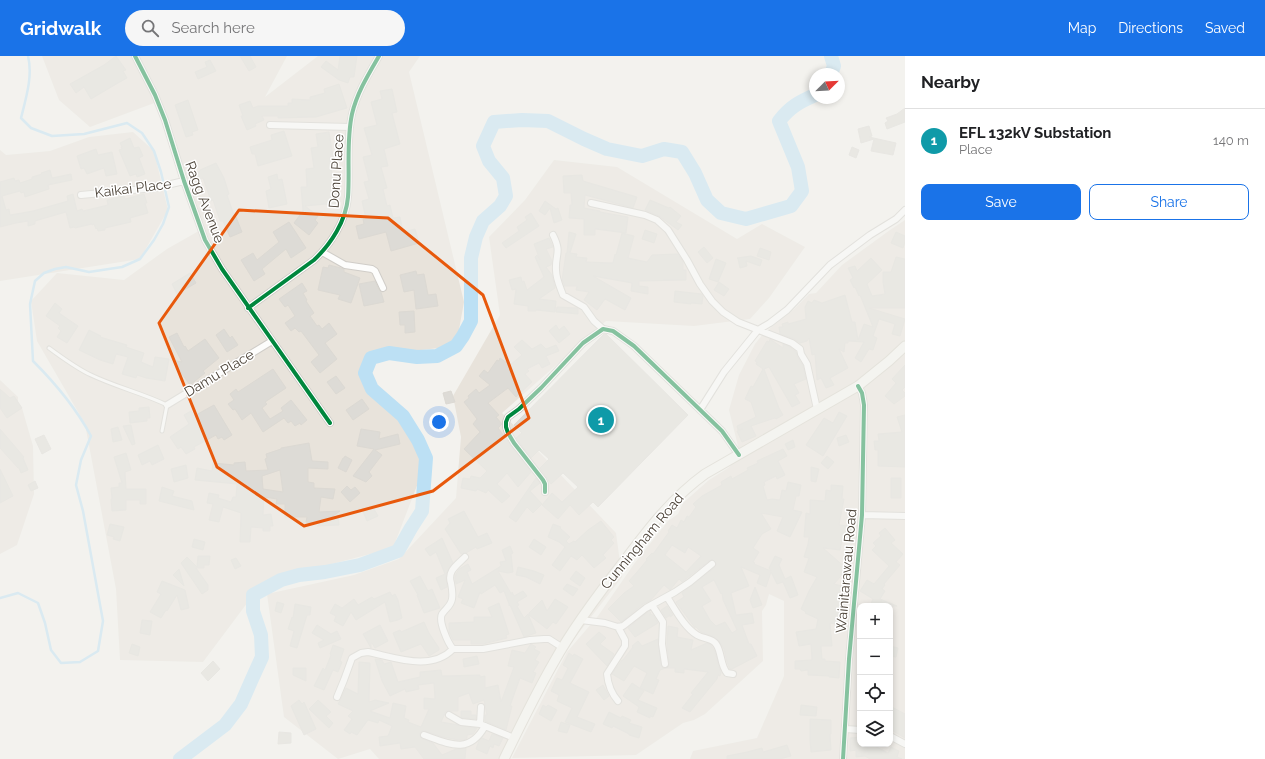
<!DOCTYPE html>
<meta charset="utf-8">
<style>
:root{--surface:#fff;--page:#f6f6f6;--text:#202124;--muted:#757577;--line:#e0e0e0;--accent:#1a73e8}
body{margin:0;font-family:Raleway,sans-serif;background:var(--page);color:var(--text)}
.controls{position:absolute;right:12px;bottom:12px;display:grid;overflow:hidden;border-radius:8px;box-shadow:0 2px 6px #0003}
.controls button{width:36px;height:36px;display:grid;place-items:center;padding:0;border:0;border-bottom:1px solid var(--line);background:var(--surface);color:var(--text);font:20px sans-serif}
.compass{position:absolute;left:809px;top:12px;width:36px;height:36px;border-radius:50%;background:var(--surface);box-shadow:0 2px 6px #0003;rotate:66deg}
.you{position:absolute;left:439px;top:366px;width:14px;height:14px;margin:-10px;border:3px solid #fff;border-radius:50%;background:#1a73e8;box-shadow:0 0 0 6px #1a73e833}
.badge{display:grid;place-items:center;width:26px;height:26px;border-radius:50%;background:var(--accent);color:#fff;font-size:13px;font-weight:700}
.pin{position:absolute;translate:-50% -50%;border:2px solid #fff;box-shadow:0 1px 4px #0006}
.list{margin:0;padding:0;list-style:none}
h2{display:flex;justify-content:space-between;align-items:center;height:52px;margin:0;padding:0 16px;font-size:17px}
h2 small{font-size:13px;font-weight:400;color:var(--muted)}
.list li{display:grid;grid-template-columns:26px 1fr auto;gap:12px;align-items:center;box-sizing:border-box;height:64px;padding:0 16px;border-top:1px solid var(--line)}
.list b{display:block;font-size:15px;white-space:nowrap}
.list p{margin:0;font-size:13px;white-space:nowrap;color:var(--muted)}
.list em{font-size:13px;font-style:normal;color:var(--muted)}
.actions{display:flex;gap:8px;padding:12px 16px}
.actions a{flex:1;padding:9px 0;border:1px solid var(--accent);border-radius:8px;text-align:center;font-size:14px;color:var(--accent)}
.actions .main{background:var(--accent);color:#fff}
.icon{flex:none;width:22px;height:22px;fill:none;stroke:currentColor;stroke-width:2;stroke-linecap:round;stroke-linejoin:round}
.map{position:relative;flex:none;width:905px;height:703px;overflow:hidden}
header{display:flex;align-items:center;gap:24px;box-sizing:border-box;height:56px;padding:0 20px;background:var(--accent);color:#fff}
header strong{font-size:19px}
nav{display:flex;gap:22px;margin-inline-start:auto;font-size:14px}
.search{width:280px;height:36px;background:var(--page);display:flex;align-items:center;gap:10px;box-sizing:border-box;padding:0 14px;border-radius:22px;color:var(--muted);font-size:15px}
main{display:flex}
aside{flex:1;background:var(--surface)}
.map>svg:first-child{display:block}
.residential{fill:#e8e3db;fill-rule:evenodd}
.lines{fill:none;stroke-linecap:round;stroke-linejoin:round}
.stream{stroke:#bce0f4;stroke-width:2.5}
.river{stroke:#bce0f4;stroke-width:14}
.building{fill:#dddbd6;stroke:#dcd9d3;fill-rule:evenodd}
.lane-casing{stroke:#d0cdc8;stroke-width:5}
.street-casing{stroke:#d0cdc8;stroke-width:8}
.secondary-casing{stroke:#d3cfc4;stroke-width:11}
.lane{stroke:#fdfdfc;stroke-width:3}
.street{stroke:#fdfdfc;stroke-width:6}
.secondary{stroke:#f7f5f1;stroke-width:9}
.cycleway-casing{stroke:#fff;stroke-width:6}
.cycleway{stroke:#00873e;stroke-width:4}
.marked{fill:none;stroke:#e8590c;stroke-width:3;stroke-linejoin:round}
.labels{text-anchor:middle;stroke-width:3;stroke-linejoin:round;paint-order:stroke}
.street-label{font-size:14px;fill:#4c4338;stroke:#fff}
</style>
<header>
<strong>Gridwalk</strong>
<div class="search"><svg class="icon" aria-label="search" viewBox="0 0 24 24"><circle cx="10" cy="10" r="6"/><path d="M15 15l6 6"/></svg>Search here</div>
<nav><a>Map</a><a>Directions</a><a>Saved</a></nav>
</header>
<main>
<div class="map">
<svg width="905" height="703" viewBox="0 0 905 703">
<rect width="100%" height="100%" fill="#f3f2ee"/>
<path class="residential" d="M42 0H287L265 41 318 0H420L409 16 464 246 456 290 378 299 366 320 405 363 419 387 423 414 393 492 263 526 203 606 120 604 116 533 85 368 37 285 31 245 57 217 124 224 167 193 204 172 157 46 90 71 59 44Z
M133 76 154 95 168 154 140 203 0 225V94L6 99 50 95 89 81Z
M554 104 617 111 737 183 762 168 805 191 769 242 750 263 694 270 606 265 502 357 616 477 622 521 567 592 506 703H379L370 693 338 703 284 661 267 538 354 519 399 503 456 442 461 381 453 340 500 259 489 181 525 144Z
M905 164V703H690L693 695 757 682 784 620V545L769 538 766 549 762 555 763 605 705 658 694 664 683 667 636 699 512 702 567 596 598 560 634 508 668 465 678 458 683 447 709 424 728 412 738 403V390L729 354 739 319 755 288 763 278 794 253 809 238 816 237 842 209 890 174ZM860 550H890V688H860Z
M0 324 18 341V346L22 352 33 390 34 438 17 489 0 498Z"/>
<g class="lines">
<path class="stream" d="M0 542 18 537 38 547 45 567 51 594 61 607 80 606 98 595 103 565 83 455 76 429 81 404 91 380C76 352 55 327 33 305L30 248 35 225 44 217 55 213 66 211 89 216 122 211 140 203 154 184 163 168 169 151 161 116 154 95 142 77 127 67 84 78 52 80 31 72 21 62C26 42 33 20 28 0"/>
<path class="river" d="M831 0 834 10 831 18
M180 703 225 669 241 648 252 623 262 601 261 579 253 555V539L281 524 299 519 325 516 360 509 398 495 411 472 422 455 426 402 418 384 403 360 372 333 365 317 371 302 389 297 417 301 437 300 456 290 463 280 471 265V202L476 181 483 165 500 150 506 140 503 122 489 105 483 90 494 66 522 64 548 65 584 83 607 93 642 100 664 93 682 96 695 117 707 144 721 157 746 163 791 150 802 135 798 111 779 65C790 51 799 46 815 39"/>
</g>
<path class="building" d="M116 0 126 14 123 15 127 22 118 27 91 43 84 31 76 37 70 28 104 9Z
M240 0H250L256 11 249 15Z
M340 0H357L354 21H350L348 27 339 24 321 11 326 5 338 14Z
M210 4 216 15 198 23 195 16 207 11 205 6Z
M339 28 347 52 316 61 278 62V60H262L264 64 255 68 256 70 247 74 241 60H243L239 49 250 45 253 52 258 50H288V47H292V43L310 44V41L325 37 324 33Z
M392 33 397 56 392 57 400 88 384 93 388 110 381 111 387 132 383 133 387 150 390 149 393 162 400 161 403 176 415 173 419 187 391 195 386 176 359 183 356 170 364 168 363 163H366L362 145 369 143 364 126 369 125 363 101 372 99 364 72 377 69 371 46 382 43 380 35Z
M188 44 198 74 192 76 193 79 186 81 175 49Z
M905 52V66L887 73 885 67 888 65 886 62 897 58Z
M869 70 872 80 869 81 896 87 893 99 871 95 874 83 861 87 858 73Z
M284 75 292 100 258 110 255 98H252L250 91 272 84 271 79Z
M329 76 333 101H330L335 148 327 149 326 148 305 150 318 160 315 164 318 167 309 179 294 167 303 155 301 131H307L306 113 314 112 311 92 318 91 316 78Z
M130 82 134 92 139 91 143 100 139 102 145 118 137 121 136 118 130 120 119 94 122 93 121 91H122L120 87Z
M852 91 859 94 856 102 849 99Z
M96 93 98 99 112 96 117 118 106 120 104 112 87 118 84 112 81 113 77 100Z
M216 107 224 122 229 138 227 139 235 162 236 161 242 176 230 181 223 165H220L213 144 211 145 203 122 199 124 196 117 200 115V114Z
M50 114 52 122 71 118 72 124 48 129 49 133 25 141 24 136 21 137 20 135 2 140 6 154 9 153 10 159 33 155 68 145 67 140 73 138 77 155 82 153 83 155 108 149 107 144 124 140 125 143 144 138 147 147H145L148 157 130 162 131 166 105 172V174L98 175 97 172 96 173 94 168 92 169V168L75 172 74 171 70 172 66 156 35 165V168L28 170V165L16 167 0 171V126L14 122 15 125 19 124 20 127 32 123V121L42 118 41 117Z
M277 118 278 124 282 123 287 148 269 152 266 135 271 133 268 121Z
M582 119 583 125 637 141 633 152 585 139 584 152 600 155V156L628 161 626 177 595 173V179H584V163L569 162 570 149H572L571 137H564L563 120Z
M650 144 669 152 670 151 681 160 676 166 682 169 678 174 659 160 645 154Z
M545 145 556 153 558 152 562 164 554 167 550 152 545 159 539 155Z
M531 157 539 170 506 192 502 187 519 175 517 171 527 164 525 161Z
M289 166 306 192 291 202 286 193 262 213 265 218 254 225 241 204 253 197 257 204 279 186 273 176Z
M645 174 657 178 654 187 642 183Z
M569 176 576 178 570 197 577 198 576 201 587 202 586 206 613 207 615 198 616 199 622 177 634 180 628 202 647 206 652 199 678 198 683 206V214H686V224L639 225V230L648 231V238L631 235 632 227 593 220 631 242 625 254 605 243 597 254 584 244 589 236 576 234 577 230H564V228L562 224 566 197H567Z
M896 176 905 180V186L903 192 891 187Z
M549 182 553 191 546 193 552 205 551 209 546 211 552 219 555 232 539 243 556 245 555 256 536 254V255H528V250L514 248 516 233 512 234 509 224 521 221 522 226 524 225 527 234 544 221 535 201 537 199 540 204 534 188Z
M704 191 713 202 707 207 698 196Z
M760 192 771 196 769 204 757 200Z
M751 200 762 204 760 210 746 205 747 210 740 212 738 203 737 202Z
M896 201 905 203V252H869L905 263 900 280 892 278 895 268 879 263 873 280 877 282 873 294 869 293 861 306 855 302 864 286 848 285V287H845L844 296 839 293 848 312 830 322 834 329 826 332 821 322 817 324 815 298 812 299 809 282 807 285 800 287 794 283 780 278 779 271H783L782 268 788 266V268L806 263 805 251 808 245 812 247 814 244 822 247 845 239 852 266H855L858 284 864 268 873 271 860 239 859 240 855 231 854 232 850 224 853 222 848 212 855 210 857 215 871 202 882 214 867 228 872 240 885 238 883 226V216H891Z
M716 203 726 207 718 226 709 223Z
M329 209 341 212 344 213V216L360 222 351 247 338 243 340 239 318 234 323 211 328 212Z
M416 215 417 219 424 218 428 239 436 238 438 250 416 253 414 234 404 236 400 219Z
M190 217 196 227 177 238 172 228Z
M375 225 379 234 381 236 384 246 364 250 359 228Z
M719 226 729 233 724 240 714 234Z
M302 227 307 235 303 237 307 244 306 245 314 257 310 260 317 270 319 269 322 273 329 267 337 278 325 287 337 303 320 317 311 306 319 299 301 275 299 276 295 272 291 275 285 267 295 260 288 249 285 251 279 243Z
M675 235 702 238 703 240 702 248 691 247V248L674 246Z
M55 247 62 253 59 257 78 270 67 287 57 281 61 275 58 272 60 270 46 260Z
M557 251 577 252 578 253V258L556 256Z
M414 255 415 276 405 277V269H400L399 256Z
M556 269 559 274 564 270 570 278 559 287 549 275Z
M224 273 230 282 232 280 238 289 227 296 216 279Z
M89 274 101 280 100 281 127 289 126 291 144 297 141 306 153 311 155 301 169 303 165 325 146 322 137 319 136 322 122 318 128 301 116 298 113 308 100 304 79 294Z
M177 277 184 291 185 290 188 295 205 283 219 302 203 315 205 317 190 329 172 304 182 306 169 281Z
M604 278H606L688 359 598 451 593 446 579 459 570 449 558 463 542 449 552 437 562 446 578 431 563 417 551 428 540 412 549 403 539 394 531 402 516 382 522 377 514 369Z
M770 283 783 292V288L790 291 796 296 797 300 803 310 806 323 794 328 799 337 795 339 800 347 792 351 769 311 764 313 779 352 783 359 776 363 775 362 751 370 756 380 742 386 737 375 743 373 738 374 737 370 756 361 751 346 745 343 751 330 753 331 763 313 756 308 757 306 755 305 767 285 769 286Z
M522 284 532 293 541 288 546 293 556 289 559 295 546 300 550 308 542 312 539 307 527 313 529 315 525 318 532 326 516 341 508 332 488 347 499 359 496 361 502 368 498 372 531 416 518 431 507 417 497 428 510 440 502 447 488 434 486 437 477 433 476 435 461 432 463 422 470 423 471 420 480 422 487 415 464 393 480 376 473 368 477 363 464 346 469 342 468 340 476 333 479 337 490 329 479 320 484 314 488 317 497 304 499 305 500 302 510 309 522 299 514 291Z
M905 309V331L902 334 905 337V340L894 348 885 340 896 327 892 323Z
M273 313 286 332 265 346 267 348 262 352 270 363 283 355 281 352 291 344 307 364 301 369 300 367 295 370 291 365 288 367 284 362 263 376 251 357 242 364 235 353 233 354 228 348 234 344 230 338 236 333 238 336Z
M336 320 345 332 336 338 327 326Z
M0 333 10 342 14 340 22 352 7 362 0 352Z
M451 335 455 346 446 348 443 337Z
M362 343 369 353 353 364 346 354Z
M214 349 232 379 224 384 222 381 218 383 216 379 194 391 195 393 186 398 181 391 178 393 170 381 189 368 184 359 191 355 194 360Z
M149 351 150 362H147V365L130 367 129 356 139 355V352Z
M839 356 847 360 823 400 806 389 824 362 833 367Z
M905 359V411L878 410V394H875L874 385H879L878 378 902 376 897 361Z
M131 369 135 388 132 389 123 370Z
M118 371 122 384 113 386 111 373Z
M0 373 24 401 23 402 28 414 21 417 19 412H18L0 392Z
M361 373 380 376 379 383 398 378 400 388 375 394 382 399 369 416 372 420 366 426 353 420 374 393 357 390Z
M44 379 51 393 42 398 35 383Z
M846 379 849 386 839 390 837 382Z
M793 384 795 391 788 394 785 388Z
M309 387 312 405 328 406V413L308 412V426L314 427V432L335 433 333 443 321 441 319 456 340 455 329 463 338 460 339 469 317 470 320 468 306 466 307 461H285V448H276L277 443 264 441 263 459 271 458 273 470H270V475H263V472L251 471 250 486H240L241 457 223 451 219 466 209 464 213 448 207 447 209 437 219 439 218 442 231 446 233 441H236L237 428 195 424 197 412 212 415 213 407 234 409V407L245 406 246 415 268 414 265 403 267 402 266 398 281 393V392ZM280 414 283 436 263 433 262 420Z
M158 389 164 403 152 409 150 405 142 409 138 399Z
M783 393 787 400 778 405 785 419 777 423 776 420 764 426 765 429 763 430 767 444 772 443 780 444 782 434 786 435 788 426 801 429 799 440H796L793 454 802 456 790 481 777 475 783 461 761 457 771 473 762 478 753 492 759 496 753 506 755 507 754 508 771 515 769 512 775 500 782 503 779 509 785 523 791 520 798 539 790 542 783 526 777 528 771 516 766 531 757 527 760 519 741 511 749 530 731 537 736 559 752 557 754 567 742 569 749 588H751L757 600 732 613H730L727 606 724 593 719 585 714 581 701 576 695 570V572L676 546 684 541 682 537 715 511 716 507 713 504 709 505 682 526 679 523 670 534 664 529 650 545 643 548 621 566 608 553 624 537 634 530 629 525 637 516 647 504 646 503 652 497 653 498 669 476 668 475 672 469 677 472 681 464 684 466 687 460 689 461 696 451 693 448 702 440 722 429 721 426 731 420 732 423 748 414 747 412 758 407 757 405ZM672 489 685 497 688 491 701 500 686 516 665 499ZM714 524 721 538 722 537 723 544 737 574 732 577 725 566 716 570 710 564 702 550 711 545 702 531Z
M126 397 131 414 125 416 126 433H146V448H140V444H126V454L112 455 111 443H112L111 432 119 431V427H122L114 401Z
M345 400 352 404 346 416 338 412 343 402H344Z
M827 400 834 406 828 413 821 407Z
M186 409 188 422 174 426 171 413Z
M811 411 819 413 816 426 811 425Z
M0 413 13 440 0 447Z
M536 422 540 427 530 435 542 448 533 457 527 451 516 466 509 461Z
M891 422H901V442H891Z
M35 425 38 432 31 435 28 429Z
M831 429 843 430 842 443H844L839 469 851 470 850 480 843 479 840 494 823 492 847 513 834 528 842 530 841 534 846 535 841 566 837 565V568L830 567 832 590H821L822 603H825V605L840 606 839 622 829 621V620L808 619V614L801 615 800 613H795V605L812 604 811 588 799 590 796 576 816 573 818 563 805 557 806 556 801 553 809 535 817 521 804 516 809 502 804 501 808 488 809 481H804L806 457 810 458V444L825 445 826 434 831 435Z
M347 430 351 434 355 431 360 437 350 446 341 436Z
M162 431 174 435 172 440 192 445 194 454 159 445Z
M362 453H374L378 460 367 465Z
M464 455 478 481 487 477 492 487 477 493 476 491 466 497H464L461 498 445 473 450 467 448 463Z
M601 465 614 481 611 484 614 487 603 499 606 502 594 512 582 499 577 504 571 500 560 515 552 509 565 491 559 486 548 481 553 468 561 471 560 472 570 481 566 485 569 488 574 485 575 486 588 474Z
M110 468 124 471 120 485 113 483 114 481 107 479Z
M885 472 895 484 891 487 903 498 896 506 900 509 884 528 885 529 882 533 885 535 880 543 897 550H870L873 543 860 535 867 524 874 528 889 510 872 494 876 490 873 487 881 480 879 477Z
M442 482 453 507 446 518 447 531 441 534 436 522 445 518 436 496 430 500 425 493Z
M194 483 205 486 203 494 192 491Z
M534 483 546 491 541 499 529 491Z
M510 490 513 497 511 498 513 516 508 517 498 515 512 539V536L514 540 523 535 527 540 517 546 519 549 517 550 524 562 528 558 536 577 524 581 510 549 509 550V548L504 535 500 537 495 529 481 538 480 536 474 552 461 547 463 543 458 541 465 524 456 528 455 522 456 518 459 513 468 508 471 514 467 516 472 528 501 510 500 506 506 505 502 494Z
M198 500H210L209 509H204V512H196L208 529V534L202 538 181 507 187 501 197 511Z
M236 502 241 510 235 513 231 504Z
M518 511 534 515 544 519 540 528 526 521 516 519Z
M179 513 184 530 173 519Z
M576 515 585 522 580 530 570 523Z
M420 520 428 535 432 533 440 552 424 557 417 539H418L410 525Z
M162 525 185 534 189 552 181 554 177 539 167 555 166 554 161 562 150 556 161 538 157 536Z
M567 528 578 533 573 540 563 533Z
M755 531 762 549 753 552 750 544Z
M390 536 392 540 395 538 398 544 402 562 398 564 390 566 385 546 356 564 351 556 343 570 334 565 336 560 330 557 335 548 342 552 354 543 358 549 372 541 374 543Z
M555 543 568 551 556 568 553 566 547 573 529 559V557L542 544 547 555Z
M277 546 284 548 281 557 275 555Z
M499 547 509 578 506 579 507 582 483 588H471V584H453L449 576V567L474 566V561H492L488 552Z
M295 548 311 551 310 559H307L297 592 290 590 294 575 288 573 292 561 293 562Z
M667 550 673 559 670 561V559L666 562 661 554Z
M649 555 651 557 649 559 651 558 652 559H653L658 567 635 581 628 572Z
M142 564 152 565 150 579 140 577Z
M424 566 429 577 439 592V594L429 600 421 588 401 596 393 577 400 574 401 576Z
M317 569 331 578 337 575 341 583 320 592 318 587 324 584 312 577Z
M380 569 388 585 375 592 372 587H371V592L363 578Z
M668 570 678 572 677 581 693 584 691 594 707 587 711 589 715 596 721 617 720 620 718 619 717 623 690 656 682 652 693 638 691 637 708 616 684 613V617L675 616V612H666L669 610V608L667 588Z
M599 576 606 582 600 588 614 598 607 610 586 588Z
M658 583 661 609 663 612H666L660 614 656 623 659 624 653 638 640 632 647 617 634 610 624 625 612 618 622 604H623L633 591 632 590 638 585 642 590Z
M132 588 140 591 138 600 129 597Z
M531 588 536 591 534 593 540 596 535 604 539 606 533 616 536 617 532 627 520 622 510 650H512L506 674 485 665V659H487L484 644 473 648 469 637 458 641V655H446L441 666 477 672 473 678 467 679V682L464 684H458L443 681 425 675H423L420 677 421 682 433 687 442 699 456 693 466 692 465 703H424L415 691 401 693 400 687 380 690 379 681 388 680 392 670 379 664 378 667 368 664 357 679 351 676 350 678 344 674 352 663 348 660 353 655 338 648 346 632 358 638 359 606 370 607 369 646 375 644 389 647 370 655 390 662 393 647 406 650 404 662 409 664 408 666 421 671 429 653H424V642L435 643 434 627 418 629 419 633 406 636 405 633 390 640 382 625 375 603 382 604 384 608 391 606 398 626 420 621V616L441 614 442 620 480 619V621L485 620V632L498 629 501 646 514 611 508 610 512 594 525 597 530 589Z
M333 589 344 593 340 605 342 606 338 616 333 614 324 634 314 630 323 612 325 614 331 599 330 598Z
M890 590 898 592 896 601 890 600Z
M569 597 573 600 574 598 583 603 570 627 589 636 577 661 595 668 591 676 565 666 572 652 557 645 559 639 551 635 557 622 562 624 568 612 563 609Z
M477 600 479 608 464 611 463 603Z
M213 605 220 613 208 625 201 617Z
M293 612H306V625L293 619Z
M632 627 644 635 638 644 657 652 653 661 650 660V662L637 656 639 651 623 640Z
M603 629 609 640 604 644 596 634Z
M299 644 302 648 304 646 316 673 304 679 291 650Z
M318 644 331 656 326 660 333 667 329 672 309 653Z
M543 649 546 651 548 649 557 654 551 665 539 658Z
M801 649 817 651 816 660 800 659Z
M890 650 905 658V682L890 673Z
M461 655H471V659H476V663L462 662 461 661Z
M609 656 621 662 622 660 631 664 629 667 642 671 639 682 629 679V678L613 670 612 672 603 668Z
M810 663 831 664V678H830L831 694 811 696 810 684Z
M561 666 570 669 567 677 558 675Z
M279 676 291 677V687L278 688Z
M492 678 503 682 499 690 494 688 493 692 490 690 487 698 476 693 479 685 482 682 489 685Z
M860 681V688H871L888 697 891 691 899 695 897 701 902 703H870L865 700 856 701V694L850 695V682Z
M787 689 791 700 780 703H727V700L747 696 762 692 763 696Z"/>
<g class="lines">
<g class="lane-casing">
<path id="lane" d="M49 292C63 302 76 312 91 319 116 331 142 337 167 349L162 375"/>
</g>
<g class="street-casing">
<path id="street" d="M135 0 155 39 165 64 184 125 205 184 222 213 330 367
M270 69 350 71
M81 139 154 132 184 125
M591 147 645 159 657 164 668 174 687 204 700 228 712 245 723 256 738 266 792 287 800 293 801 298 807 308 817 353
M553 179C562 197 555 198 556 214 556 223 560 231 563 239L584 251 594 265 603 273
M322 196 345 209 372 213 375 215 383 232
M248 252 314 204C331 188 346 165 348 141 350 113 346 86 352 58 357 37 368 19 379 0
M167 349 272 285
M700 354 724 316 758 274 770 267 787 254 830 209 870 179 896 163 905 154
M545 436V428L543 424 514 387 508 377 506 371V366L508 361 519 353 541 332 583 287 603 273 613 275 634 290 722 375 739 399
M862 459 905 460
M667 541C675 553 684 571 697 579 703 583 712 582 716 588 722 596 720 609 727 617L733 618
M652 549 663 566 662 588 665 608
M581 564 605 567 618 571 623 570 646 552 675 536 690 526 712 508
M618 571 625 584V590L607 618C608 629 611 637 618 645
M453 593C448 587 438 565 442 558 446 552 451 550 452 543 453 537 452 532 451 527 447 515 457 509 465 501
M337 641 344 624 352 602 361 597 368 596C394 601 431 616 453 593H483L530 584 544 583H549L563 592
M449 659 461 666 480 668 514 682
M480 668 481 651
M846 673 860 674
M424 679C449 688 469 699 485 670
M890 680 905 688
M843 703 849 603 862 459 864 349 862 337 858 330"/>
</g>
<g class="secondary-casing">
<path id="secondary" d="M504 703C520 670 536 637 554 606 574 570 599 537 625 504 649 472 672 442 705 418L858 330 889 305 905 290"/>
</g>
<use href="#lane" class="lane"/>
<use href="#street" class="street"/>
<use href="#secondary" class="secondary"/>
<g class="cycleway-casing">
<path id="cycleway" d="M135 0 155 39 165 64 184 125 205 184 222 213 330 367
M248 252 314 204C331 188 346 165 348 141 350 113 346 86 352 58 357 37 368 19 379 0
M545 436V428L543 424 514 387 508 377 506 371V366L508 361 519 353 541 332 583 287 603 273 613 275 634 290 722 375 739 399
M843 703 849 603 862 459 864 349 862 337 858 330"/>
</g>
<use href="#cycleway" class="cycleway"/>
</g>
<path d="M0 0H905V703H0ZM239 154 388 162 483 239 529 362 433 435 304 470 217 411 159 267Z" fill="#f3f2ee" fill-opacity=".55" fill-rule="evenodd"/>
<path class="marked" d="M239 154 388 162 483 239 529 362 433 435 304 470 217 411 159 267Z"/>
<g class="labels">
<g class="street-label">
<text transform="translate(336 115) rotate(-86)" y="5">Donu Place</text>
<text transform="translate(133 132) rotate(-7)" y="5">Kaikai Place</text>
<text transform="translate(205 146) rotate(69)" y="5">Ragg Avenue</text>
<text transform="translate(219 317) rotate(-31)" y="5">Damu Place</text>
<text transform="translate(642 485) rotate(-50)" y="5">Cunningham Road</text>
<text transform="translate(846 515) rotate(-85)" y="5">Wainitarawau Road</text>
</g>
</g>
</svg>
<div class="controls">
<button>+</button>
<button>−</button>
<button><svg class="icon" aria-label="locate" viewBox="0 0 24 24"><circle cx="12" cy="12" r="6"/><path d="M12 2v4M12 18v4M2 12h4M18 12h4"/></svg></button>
<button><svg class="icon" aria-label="layers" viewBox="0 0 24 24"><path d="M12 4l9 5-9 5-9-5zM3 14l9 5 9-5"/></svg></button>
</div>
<svg class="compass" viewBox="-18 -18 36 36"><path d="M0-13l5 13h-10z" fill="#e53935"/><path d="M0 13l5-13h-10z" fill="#757577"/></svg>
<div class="you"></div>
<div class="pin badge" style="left:601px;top:364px;background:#0f9aa8">1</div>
</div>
<aside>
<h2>Nearby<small></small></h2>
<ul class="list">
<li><span class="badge" style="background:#0f9aa8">1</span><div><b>EFL 132kV Substation</b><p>Place</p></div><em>140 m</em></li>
</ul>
<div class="actions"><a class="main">Save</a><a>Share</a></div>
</aside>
</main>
